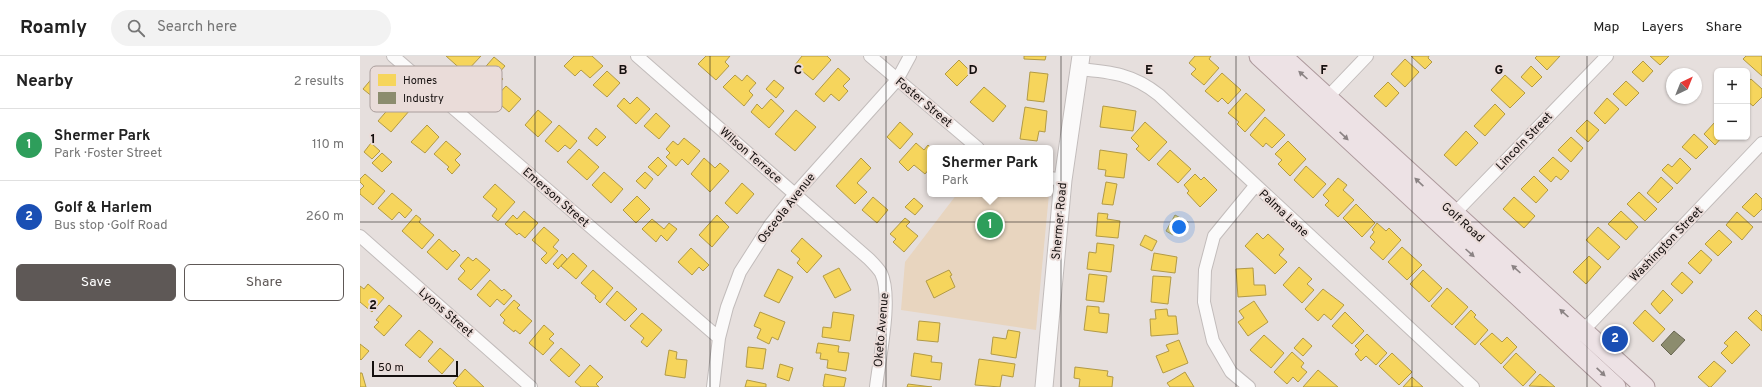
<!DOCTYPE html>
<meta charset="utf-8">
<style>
:root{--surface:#fff;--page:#f2f2f2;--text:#222;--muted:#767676;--line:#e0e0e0;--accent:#5e5856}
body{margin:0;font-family:Overpass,sans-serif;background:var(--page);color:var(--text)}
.controls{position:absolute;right:12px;top:12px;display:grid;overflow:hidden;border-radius:6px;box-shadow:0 1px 3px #0004}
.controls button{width:36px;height:36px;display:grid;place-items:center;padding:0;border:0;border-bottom:1px solid var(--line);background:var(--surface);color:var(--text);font:20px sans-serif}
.compass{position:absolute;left:1306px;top:12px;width:36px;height:36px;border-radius:50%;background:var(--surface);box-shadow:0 1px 3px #0004;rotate:43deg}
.scale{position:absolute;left:12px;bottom:10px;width:86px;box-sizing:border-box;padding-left:4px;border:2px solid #140f0e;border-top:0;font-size:11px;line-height:14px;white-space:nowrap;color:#140f0e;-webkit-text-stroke:3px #eadcd9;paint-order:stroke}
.you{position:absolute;left:819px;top:171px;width:14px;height:14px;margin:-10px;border:3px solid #fff;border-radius:50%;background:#1a73e8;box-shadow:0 0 0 6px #1a73e833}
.badge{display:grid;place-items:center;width:26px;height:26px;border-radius:50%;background:var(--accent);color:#fff;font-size:13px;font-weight:700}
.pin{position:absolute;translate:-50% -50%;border:2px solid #fff;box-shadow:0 1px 4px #0006}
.popup{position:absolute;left:567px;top:89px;width:126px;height:52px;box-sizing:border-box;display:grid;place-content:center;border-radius:6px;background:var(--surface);filter:drop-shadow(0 1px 3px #0005);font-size:13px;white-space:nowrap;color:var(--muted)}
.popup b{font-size:15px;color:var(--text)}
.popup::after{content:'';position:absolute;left:50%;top:100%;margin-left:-8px;border:8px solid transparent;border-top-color:var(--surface)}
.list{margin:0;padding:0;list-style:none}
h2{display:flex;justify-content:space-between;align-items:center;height:52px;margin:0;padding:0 16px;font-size:17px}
h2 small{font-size:13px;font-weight:400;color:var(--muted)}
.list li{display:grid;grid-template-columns:26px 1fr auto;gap:12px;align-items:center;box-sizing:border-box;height:72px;padding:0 16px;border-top:1px solid var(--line)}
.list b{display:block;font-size:15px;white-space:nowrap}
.list p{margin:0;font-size:13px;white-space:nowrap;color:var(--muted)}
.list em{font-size:13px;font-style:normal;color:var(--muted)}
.actions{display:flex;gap:8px;padding:12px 16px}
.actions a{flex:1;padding:9px 0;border:1px solid var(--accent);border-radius:6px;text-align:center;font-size:14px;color:var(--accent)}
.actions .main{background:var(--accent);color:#fff}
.icon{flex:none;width:22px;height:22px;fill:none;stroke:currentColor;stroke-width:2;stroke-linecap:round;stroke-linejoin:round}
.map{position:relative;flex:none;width:1402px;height:331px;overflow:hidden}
header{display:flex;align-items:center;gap:24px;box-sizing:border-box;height:56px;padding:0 20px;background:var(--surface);border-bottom:1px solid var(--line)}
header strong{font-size:19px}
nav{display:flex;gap:22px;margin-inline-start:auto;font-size:14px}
.search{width:280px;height:36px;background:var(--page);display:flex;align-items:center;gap:10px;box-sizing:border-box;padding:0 14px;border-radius:22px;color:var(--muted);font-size:15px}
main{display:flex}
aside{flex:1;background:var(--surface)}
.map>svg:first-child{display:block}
.green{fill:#e8d5bf}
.homes{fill:#f6d55c;stroke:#b29a45}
.industry{fill:#8c8c6e;stroke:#686651}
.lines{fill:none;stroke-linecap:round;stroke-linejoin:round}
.street-casing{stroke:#c2bcbb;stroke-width:14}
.secondary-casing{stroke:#c2bcbb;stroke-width:19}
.primary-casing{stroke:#ad999c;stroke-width:21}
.street{stroke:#fbfafa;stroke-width:12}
.secondary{stroke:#fbfafa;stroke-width:17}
.primary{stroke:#ede2e5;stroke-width:19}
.oneway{fill:#8b8384}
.grid{fill:none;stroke:#140f0e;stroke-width:1;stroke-opacity:0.55}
.labels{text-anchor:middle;stroke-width:4;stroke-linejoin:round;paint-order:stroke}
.street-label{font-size:12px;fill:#140f0e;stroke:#eadcd9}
.key{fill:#eadcd9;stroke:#aa9e9c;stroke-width:1}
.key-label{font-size:11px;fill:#140f0e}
.grid-label{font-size:13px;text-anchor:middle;font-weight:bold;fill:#140f0e;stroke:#eadcd9;stroke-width:4;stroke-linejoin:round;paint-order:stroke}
</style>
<header>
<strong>Roamly</strong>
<div class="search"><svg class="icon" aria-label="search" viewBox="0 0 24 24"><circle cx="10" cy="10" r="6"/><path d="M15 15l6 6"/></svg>Search here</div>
<nav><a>Map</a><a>Layers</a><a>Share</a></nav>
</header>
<main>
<aside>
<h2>Nearby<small>2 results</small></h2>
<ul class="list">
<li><span class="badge" style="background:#2e9e5b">1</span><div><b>Shermer Park</b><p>Park · Foster Street</p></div><em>110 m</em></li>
<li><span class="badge" style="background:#1a4fb4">2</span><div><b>Golf &amp; Harlem</b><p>Bus stop · Golf Road</p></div><em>260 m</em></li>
</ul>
<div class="actions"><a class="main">Save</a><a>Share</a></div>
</aside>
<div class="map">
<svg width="1402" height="331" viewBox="0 0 1402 331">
<rect width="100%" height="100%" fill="#e6dfdd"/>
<path class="green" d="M597 138H689L676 274 541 254 545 206Z"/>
<path class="homes" d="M86 0H121L105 17Z
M214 0H232L243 10 230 22 221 14 215 20 204 10Z
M346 0H370L365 6 369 10 356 24 338 8Z
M442 0H467L471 4 453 24 435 9Z
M664 0H686L685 4 664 3Z
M835 0H851L849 3 859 12 844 29 831 18 836 13 829 7Z
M1051 0H1069L1068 2 1072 6 1065 13Z
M1177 0H1200L1187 14 1175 2Z
M1290 0H1309L1300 9Z
M1386 0H1402V20L1383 3Z
M134 1 145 10 138 18 143 23 129 38 116 26 123 17 121 16Z
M1045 3 1059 16 1045 31 1031 18Z
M599 4 611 16 597 30 585 18Z
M1283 5 1293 15 1283 26 1272 16Z
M1171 10 1182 21 1172 31 1161 21Z
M478 12 490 23 483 30 488 35 479 45 471 38 464 46 455 38Z
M247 15 260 27 247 41 233 29Z
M670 16 688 18 684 46 667 44Z
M862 17 881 34 868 48 862 42 858 46 845 35Z
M375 19 382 25 387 19 396 27 389 35 393 39 384 50 363 31Z
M1145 19 1165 37 1150 52 1131 34Z
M14 20 21 26 19 29 27 36 19 46 3 33Z
M1391 23 1402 33V41L1393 50 1387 45V27Z
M414 24 424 32 416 42 406 33Z
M1266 25 1279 37 1266 50 1253 38Z
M1028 26 1039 37 1026 51 1014 40Z
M146 30 161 43 149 56 134 43Z
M624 31 646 50 633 66 610 46Z
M886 37 905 54 885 76 877 68 879 66 868 57Z
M277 41 290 53 276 68 257 50 264 42 270 48Z
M1247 42 1259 53 1245 68 1234 57Z
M37 43 50 54 31 76 18 65Z
M411 43 424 55 409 72 391 56 397 48 402 53Z
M1135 48 1145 58 1125 80 1114 70Z
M743 50 776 55 773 75 740 71Z
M665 51 687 55 685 76 679 75 677 85 660 83Z
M178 54 192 66 178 81 165 69Z
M436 54 456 71 435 95 415 78Z
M296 57 310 70 299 83 284 70Z
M905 61 925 79 912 92 906 87 903 91 890 79Z
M1227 64 1239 74 1228 86 1216 75Z
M540 66 553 78 540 93 527 81Z
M785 66 807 86 789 105 776 93 779 90 771 82Z
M1355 66 1357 67V81H1362L1355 89 1344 78Z
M67 69 79 81 65 97 51 86Z
M199 69 217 85 210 93 205 89 198 96 185 85Z
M236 72 246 81 237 90 228 82Z
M1106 75 1118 87 1096 110 1084 99Z
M1334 78 1348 91 1336 103 1322 91Z
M1211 81 1223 92 1211 106 1198 94Z
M324 82 340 95 328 109 322 103 316 110 306 101 310 97 306 93 313 85 318 89Z
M86 85 101 98 95 104 100 109 92 118 87 113 89 111 74 98Z
M928 85 946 103 930 120 918 108 922 104 915 98Z
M11 87 20 95 12 103 4 96Z
M556 87 564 94 568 89 571 92H570V112L565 118 554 109 548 115 539 106Z
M219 93 239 111 227 124 207 106Z
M740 94 767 98 764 122 745 120 746 114 738 113Z
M810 94 831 113 818 127 797 108Z
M22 97 32 106 22 116 12 107Z
M298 101 307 110 298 120 288 111Z
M1193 101 1209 115 1201 124 1196 120 1191 126 1179 115Z
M344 102 355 112 360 107 369 115 350 136 331 118Z
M501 102 511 112 497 127 507 136 495 148 476 130Z
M1320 102 1331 113 1317 128 1302 114 1308 108 1312 111Z
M946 110 966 128 953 142 934 124Z
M244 116 263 133 251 147 232 129Z
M285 116 293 123 285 133 276 125Z
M5 118 25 135 13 149 0 138V134L4 130 0 126V123Z
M835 118 841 124 844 121 857 134 840 151 827 137 829 135 824 129Z
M1174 120 1188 134 1176 147 1161 133Z
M1301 121 1313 132 1298 147 1287 137Z
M978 122 987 129 983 134 994 144 978 161 965 149 969 145 963 139Z
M746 126 757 128 753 149 742 148Z
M382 127 394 138 377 158 365 147Z
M135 128 155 146 138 165 132 160 137 153 123 141Z
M1279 136 1297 153 1285 165 1267 148Z
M32 137 52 154 45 162 39 156 32 164 18 152Z
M1396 137 1402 143V153L1394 161 1382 151Z
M277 140 290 153 276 167 263 154Z
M513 141 528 154 517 167 502 154Z
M1154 141 1175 160 1164 172 1143 153Z
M554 142 563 150 555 159 545 151Z
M996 148 1015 167 1002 181 983 162Z
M164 155 178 167 165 182 159 177 157 179 145 168 153 159 157 163Z
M1261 155 1278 171 1266 184 1248 168Z
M1377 156 1393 171 1382 184 1366 169Z
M738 157 748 158 747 163 760 165 758 182 736 180Z
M56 159 61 163 59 166 74 179 62 193 42 175Z
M357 159 369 171 352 191 339 179Z
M815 159 828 166 823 176 816 173 813 179 806 175Z
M545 162 550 166 546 170 558 180 544 196 533 186 536 183 530 178Z
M292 163 304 173 309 167 317 173 307 185 301 179 296 186 282 173Z
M1017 167 1026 175 1029 172 1041 184 1023 204 1010 192 1015 186 1010 181 1014 176 1012 174Z
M184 171 199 184 193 191 198 195 186 208 181 203 187 197 172 184Z
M1238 171 1260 191 1248 204 1226 184Z
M1359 174 1372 186 1358 200 1345 188Z
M897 177 903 183 908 178 924 193 919 199 927 206 915 218 885 190Z
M785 179 797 185 792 195 780 189Z
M442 182 462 200 447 217 437 207 440 203 431 195Z
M79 183 93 196 95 194 100 199 87 214 67 196Z
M737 187 754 189 751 216 727 213 729 196 736 197Z
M1042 191 1062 209 1047 224 1028 206Z
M331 192 349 209 343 215 339 211 332 219 318 206Z
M1341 194 1352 204 1340 218 1328 207Z
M213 197 227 210 216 223 201 210Z
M794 197 817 201 815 217 791 214Z
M202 198 207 203 198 213 193 208Z
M1229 200 1241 211 1226 228 1213 216Z
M108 201 113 205 116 202 130 214 111 234 98 223 105 215 100 210Z
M939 211 952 223 947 228 954 234 942 247 923 229Z
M479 212 491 234 475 242 463 220Z
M893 212 894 229H905L906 239 878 241 876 213Z
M418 213 433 221 419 247 404 240Z
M233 214 253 232 240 247 235 242 236 240 221 227Z
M589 214 592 219 590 220 595 231 574 242 566 225Z
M1063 214 1082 232 1069 246 1050 228Z
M1322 216 1333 226 1322 238 1311 228Z
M729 218 747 220 744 246 726 244Z
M793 220 811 221 808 248 791 246Z
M130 224 142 235 144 233 152 240 144 249 137 243 130 251 117 239Z
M8 228 24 242 12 256 0 246V230L4 233Z
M1087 232 1108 251 1092 269 1071 250Z
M963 233 984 249 971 264 964 258 958 265 945 253Z
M1303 234 1313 244 1300 258 1291 248Z
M257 235 277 253 265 265 246 248Z
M154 244 160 249 157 252 172 265 160 278 155 274 154 276 143 267 145 264 140 259Z
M894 245 908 266 888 280 878 266 884 262 879 255Z
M29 249 42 260 24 280 14 271 19 266 16 264Z
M727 250 739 251V257L749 258 747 277 724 274Z
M807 253 808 260H816L818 278 791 280 790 263H796L795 254Z
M1111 254 1116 259 1114 261 1128 274 1115 289 1095 271Z
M1285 254 1305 273 1293 286 1273 267Z
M1396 254 1402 260V275L1388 262Z
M400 256 425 266 418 284 412 281 409 288 397 282 401 273 394 270Z
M473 256 494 259 490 285 462 281 463 271 471 272Z
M985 256 1004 275 992 288 972 270Z
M282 257 302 274 287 291 281 286 284 282 270 270Z
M559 265 580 267 578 286 557 284Z
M184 269 194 278 189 283 194 287 183 299 169 287Z
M59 274 73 286 60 302 45 289Z
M648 274 660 276 656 302 631 298 633 281 646 283Z
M1376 275 1390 289 1372 308 1361 297 1368 290 1364 287Z
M1132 277 1142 286 1147 281 1157 291 1141 308 1120 288Z
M1007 278 1027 297 1016 309 1006 300 1001 305 995 298 999 294 995 290Z
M904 279 924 297 911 312 890 294Z
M943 282 952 290 943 300 934 292Z
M819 284 828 307 803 317 796 300 809 295 806 289Z
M458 287 479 290 478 296 489 297 486 315 467 312 468 304 460 303 461 297H456Z
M0 288 9 295 1 304 0 303Z
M388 291 406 293 403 313 386 311Z
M80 292 94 304 82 318 68 305Z
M201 292 220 309 209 321 190 304Z
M309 294 317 296 316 303 327 304 325 322 305 319Z
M932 296 944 307 941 311 947 316 938 326 933 321 927 328 914 316Z
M554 297 572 300 571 306 582 307 580 324 551 320Z
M1032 297 1052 316 1039 329 1019 310Z
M1156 297 1176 316 1163 330 1143 311Z
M619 303 655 308 653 321 642 319 640 331 615 329Z
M1354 305 1366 315 1351 331H1349L1338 321Z
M420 308 433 312 429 325 417 321Z
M230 309 243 321 236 328 239 331H221L215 326Z
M715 311 748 315 747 320 753 321 752 331H719L720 323 714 322Z
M105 313 124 331H97L93 327Z
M958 314 978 331H943Z
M825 316 834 331H810L807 327Z
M0 317H2L6 331H0Z
M465 318 486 322 484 331H465L463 330Z
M1180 318 1195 331 1169 330Z
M1052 321 1063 331H1043Z
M387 324 406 328V331H385Z
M548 328 572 331H547Z"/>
<path class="industry" d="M1314 275 1325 284 1311 299 1301 289Z"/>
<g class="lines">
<g class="street-casing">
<path id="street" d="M33 0 359 282
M277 0 509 203C513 207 518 212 521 217 533 241 519 304 516 331
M510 0 618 92
M719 13C751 16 773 18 799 39L1113 331
M963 46 1007 0
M690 122 703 124
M1091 161 1247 0
M0 180 171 331
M1219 279 1402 87
M353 331 359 282 367 251 380 216 410 169 435 138 537 24 550 0
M889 331 871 316 853 285 844 246 845 214 854 180 895 130"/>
</g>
<g class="secondary-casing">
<path id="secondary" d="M684 331 703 124 721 0"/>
</g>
<g class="primary-casing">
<path id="primary" d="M899 0 1256 331
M922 0 1285 331"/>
</g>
<use href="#street" class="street"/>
<use href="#secondary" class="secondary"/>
<use href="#primary" class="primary"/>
</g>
<defs><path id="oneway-solid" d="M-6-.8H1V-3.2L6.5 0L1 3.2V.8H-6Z"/></defs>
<g class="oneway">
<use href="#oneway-solid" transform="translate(943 19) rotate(-138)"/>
<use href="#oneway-solid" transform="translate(984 80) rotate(43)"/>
<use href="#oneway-solid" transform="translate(1059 126) rotate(-137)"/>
<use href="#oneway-solid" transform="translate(1110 197) rotate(42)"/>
<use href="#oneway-solid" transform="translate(1156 213) rotate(-138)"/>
<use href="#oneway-solid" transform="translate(1204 257) rotate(-138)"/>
<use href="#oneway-solid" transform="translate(1241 316) rotate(43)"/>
</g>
<path class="grid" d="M175 0V331M350 0V331M526 0V331M701 0V331M876 0V331M1052 0V331M1227 0V331M0 166H1402"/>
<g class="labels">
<g class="street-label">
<text transform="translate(564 46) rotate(40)" y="4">Foster Street</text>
<text transform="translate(1164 85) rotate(-46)" y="4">Lincoln Street</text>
<text transform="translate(391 99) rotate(41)" y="4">Wilson Terrace</text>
<text transform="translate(196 141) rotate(41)" y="4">Emerson Street</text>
<text transform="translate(426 152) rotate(-52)" y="4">Osceola Avenue</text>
<text transform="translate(924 157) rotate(43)" y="4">Palma Lane</text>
<text transform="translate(699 165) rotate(-85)" y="4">Shermer Road</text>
<text transform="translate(1103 166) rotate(42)" y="4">Golf Road</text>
<text transform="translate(1306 188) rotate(-46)" y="4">Washington Street</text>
<text transform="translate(86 256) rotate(41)" y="4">Lyons Street</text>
<text transform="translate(521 274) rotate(-85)" y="4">Oketo Avenue</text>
</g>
</g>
<rect x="10" y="10" width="132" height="46" rx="6" class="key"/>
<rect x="18" y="18" width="18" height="12" fill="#f6d55c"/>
<rect x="18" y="36" width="18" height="12" fill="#8c8c6e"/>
<g class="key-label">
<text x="43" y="28">Homes</text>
<text x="43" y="46">Industry</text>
</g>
<g class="grid-label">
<text x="263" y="18">B</text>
<text x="438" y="18">C</text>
<text x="613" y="18">D</text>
<text x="789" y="18">E</text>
<text x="964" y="18">F</text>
<text x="1139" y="18">G</text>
<text x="13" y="87">1</text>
<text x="13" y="253">2</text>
</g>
</svg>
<div class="controls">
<button>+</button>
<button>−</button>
</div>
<svg class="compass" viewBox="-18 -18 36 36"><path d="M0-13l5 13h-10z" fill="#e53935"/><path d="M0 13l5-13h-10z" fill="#767676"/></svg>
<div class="scale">50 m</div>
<div class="you"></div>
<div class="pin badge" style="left:630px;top:169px;background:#2e9e5b">1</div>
<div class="popup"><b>Shermer Park</b>Park</div>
<div class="pin badge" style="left:1255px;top:283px;background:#1a4fb4">2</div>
</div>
</main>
